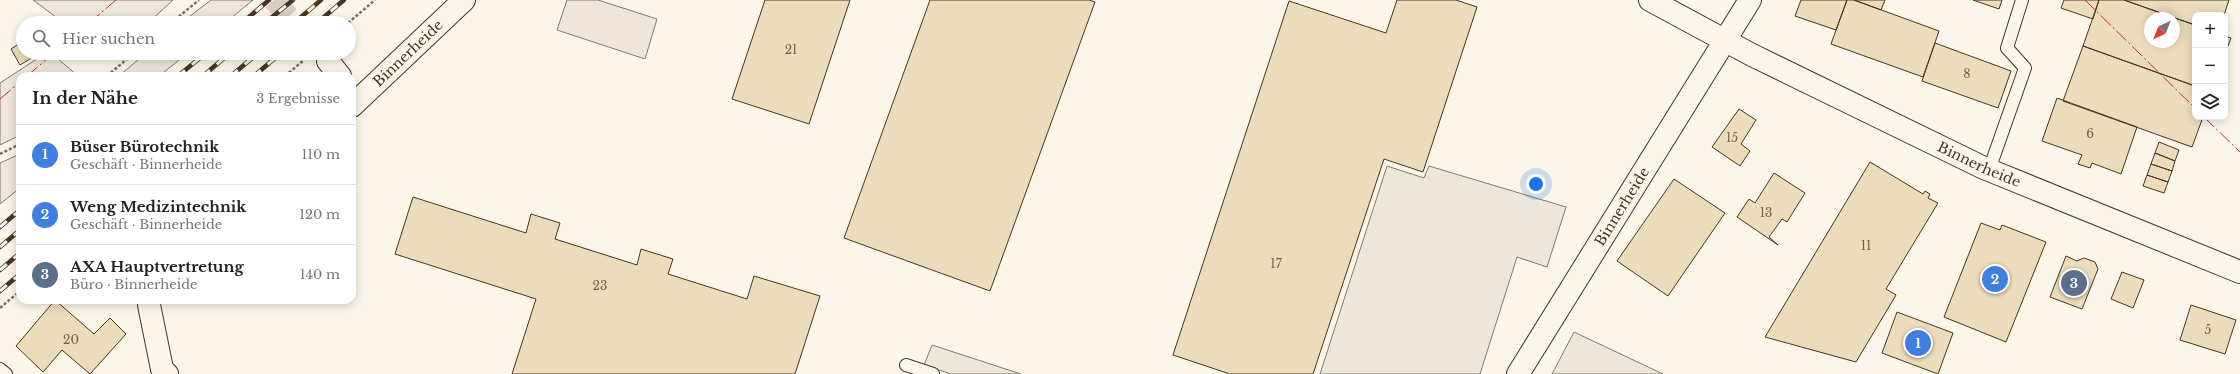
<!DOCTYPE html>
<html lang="de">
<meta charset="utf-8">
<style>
:root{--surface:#fff;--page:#f6f6f6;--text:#222;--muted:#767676;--line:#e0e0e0;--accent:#c62828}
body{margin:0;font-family:"Libre Baskerville",serif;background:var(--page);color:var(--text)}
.controls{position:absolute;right:12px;top:12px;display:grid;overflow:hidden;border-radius:8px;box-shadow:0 2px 10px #0003}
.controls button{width:36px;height:36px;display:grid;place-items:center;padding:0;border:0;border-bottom:1px solid var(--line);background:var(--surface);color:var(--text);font:20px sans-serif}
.compass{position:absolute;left:2144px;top:12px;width:36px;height:36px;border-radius:50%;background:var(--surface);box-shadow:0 2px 10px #0003;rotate:223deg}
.you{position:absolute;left:1536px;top:184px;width:14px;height:14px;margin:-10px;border:3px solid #fff;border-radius:50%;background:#1a73e8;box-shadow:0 0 0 6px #1a73e833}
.badge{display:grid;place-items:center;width:26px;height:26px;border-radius:50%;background:var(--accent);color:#fff;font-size:13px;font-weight:700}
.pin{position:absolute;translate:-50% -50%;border:2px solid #fff;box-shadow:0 1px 4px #0006}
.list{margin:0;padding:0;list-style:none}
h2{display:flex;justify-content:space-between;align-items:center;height:52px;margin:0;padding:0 16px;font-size:17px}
h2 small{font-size:13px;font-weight:400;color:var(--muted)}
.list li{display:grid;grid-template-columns:26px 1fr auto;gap:12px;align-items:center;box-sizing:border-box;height:60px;padding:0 16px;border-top:1px solid var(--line)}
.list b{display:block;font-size:15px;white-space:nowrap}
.list p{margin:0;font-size:13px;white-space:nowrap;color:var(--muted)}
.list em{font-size:13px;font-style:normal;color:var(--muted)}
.icon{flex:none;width:22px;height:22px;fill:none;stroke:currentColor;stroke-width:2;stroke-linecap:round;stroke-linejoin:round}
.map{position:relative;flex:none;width:2240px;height:374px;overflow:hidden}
.search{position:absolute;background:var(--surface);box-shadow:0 2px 10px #0003;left:16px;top:16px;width:340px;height:44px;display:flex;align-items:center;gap:10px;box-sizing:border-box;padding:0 14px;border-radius:22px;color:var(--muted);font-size:15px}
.panel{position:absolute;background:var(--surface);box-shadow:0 2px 10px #0003;left:16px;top:72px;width:340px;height:232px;border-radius:12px}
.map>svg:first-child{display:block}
.green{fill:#ede6d9;stroke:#887966}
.parking{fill:#ede7d9;stroke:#887966}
.building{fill:#ecdcbc;stroke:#4a3520;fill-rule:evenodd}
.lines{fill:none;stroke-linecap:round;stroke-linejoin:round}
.street-tunnel{stroke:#d8cfc1;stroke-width:22;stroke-dasharray:22 11;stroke-linecap:butt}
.lane-casing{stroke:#4a3520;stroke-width:14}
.street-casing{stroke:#4a3520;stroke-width:24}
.path{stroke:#7f6f5c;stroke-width:2.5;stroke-dasharray:3 2;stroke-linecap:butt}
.lane{stroke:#fbf6e9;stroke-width:12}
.street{stroke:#fbf6e9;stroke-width:22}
.rail-casing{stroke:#4a3520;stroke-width:4.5}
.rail{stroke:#fbf6e9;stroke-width:3;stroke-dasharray:9;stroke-linecap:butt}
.power{stroke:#c62828;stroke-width:1;stroke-dasharray:14 3 2 3;stroke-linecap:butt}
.labels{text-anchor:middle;stroke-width:3;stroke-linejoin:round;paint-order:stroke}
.number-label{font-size:12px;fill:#725f47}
.street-label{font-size:14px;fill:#4a3520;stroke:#fbf6e9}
</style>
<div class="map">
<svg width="2240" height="374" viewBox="0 0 2240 374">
<rect width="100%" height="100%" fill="#fbf6e9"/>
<path class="green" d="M33 0H173L148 23H64Z
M211 0H253L225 23H181Z
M567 0H598L657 19 645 59 557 30Z
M46 53H51L78 76H20V135L0 145V83Z
M146 53H188L159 76H119Z
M20 154V188L0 204V163Z"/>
<path class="parking" d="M1387 166 1424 178 1429 166 1566 207 1547 267 1517 257 1480 374H1320Z
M1574 332 1663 374H1552Z
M932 345 1021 374H951L924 365Z"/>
<path class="building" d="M765 0H850L809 124 732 99Z
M930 0H1089L1095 2 990 291 844 238Z
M1397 0H1456L1477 7 1423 172 1384 159 1313 374H1230L1173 355 1289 1 1386 33Z
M1801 0H1847L1836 30 1795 16Z
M1847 0H1854L1939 31 1923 77 1831 44Z
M1854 0H1885L1881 10Z
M1973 0H2002L1999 9Z
M2064 0H2099L2093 19 2061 8Z
M2099 0H2124L2195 25V86L2083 46ZM2150 18H2174V42H2150Z
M2124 0H2229L2224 15H2195V25Z
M2225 36 2231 38 2225 54Z
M23 41V53L38 54 20 65 11 49Z
M1935 43 2011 71 1998 108 1922 81Z
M2083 46 2195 86V117H2203L2192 147 2063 101Z
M2057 98 2137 127 2121 174 2092 163 2090 168 2078 164 2082 155 2042 141Z
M1739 109 1756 120 1741 144 1750 151 1740 166 1712 147Z
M2159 142 2179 150 2175 161 2155 153Z
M2155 153 2175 161 2172 171 2151 164Z
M1870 162 1923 194 1925 191 1930 194 1928 198 1938 203 1886 289 1896 295 1856 362 1765 337Z
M2151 164 2172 171 2168 182 2147 175Z
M1774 173 1805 193 1787 222 1782 219 1769 237 1778 245 1737 217 1749 199 1755 203Z
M2147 175 2168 182 2164 193 2143 186Z
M1674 179 1725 213 1668 296 1617 261Z
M413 197 526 233 531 214 560 223 555 239 637 265 641 249 673 259 668 274 747 299 754 276 820 296 795 374H512L536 299 395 254Z
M1981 223 2000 230 2002 225 2046 242 2006 342 1944 317Z
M2066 256 2077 261 2084 258 2095 262 2098 269 2082 309 2050 297Z
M2122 272 2144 280 2133 308 2111 299Z
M55 300 94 334 110 318 126 334 90 374 62 350 43 372 16 346Z
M2191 305 2236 320 2225 354 2180 340Z
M1897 312 1953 333 1938 374 1882 353Z"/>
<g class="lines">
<path class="street-tunnel" d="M274 0 294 23"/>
<g class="lane-casing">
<path id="lane" d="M1989 170 2025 68 2007 48 2022 0
M906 365 933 374
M0 369 6 374"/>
</g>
<g class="street-casing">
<g id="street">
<path id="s1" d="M1650 0 1752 55 1984 168 2240 272"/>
<path d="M328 61 340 76"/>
<path id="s2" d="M352 106 464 0"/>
<path d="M150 300 149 305 162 369 167 374"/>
<path id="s3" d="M1518 374 1750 0"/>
</g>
</g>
<path class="path" d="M171 23 199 0
M348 23 375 0
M107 76 134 53
M285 76 304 60
M0 154 20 144
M0 308 20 291"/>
<use href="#lane" class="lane"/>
<use href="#street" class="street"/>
<g class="rail-casing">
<path id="rail" d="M242 23 269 0
M265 23 293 0
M294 23 321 0
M317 23 344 0
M178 76 206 53
M203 76 230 53
M231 76 258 53
M254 76 281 53
M0 227 20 210
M0 247 20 230
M0 270 20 253
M0 291 20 274"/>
</g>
<use href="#rail" class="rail"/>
<path class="power" d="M2085 0 2195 108
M89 23 116 0
M27 76 54 53
M0 99 20 82
M2204 117 2240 152"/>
</g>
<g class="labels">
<g class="number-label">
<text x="791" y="54">21</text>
<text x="1967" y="78">8</text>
<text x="2090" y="138">6</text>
<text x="1732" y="142">15</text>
<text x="1766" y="217">13</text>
<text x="1866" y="250">11</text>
<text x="1276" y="268">17</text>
<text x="600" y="290">23</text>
<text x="2208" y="334">5</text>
<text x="71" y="344">20</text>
</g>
<g class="street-label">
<text dy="5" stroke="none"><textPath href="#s2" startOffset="77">Binnerheide</textPath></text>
<text dy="5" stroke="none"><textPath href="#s1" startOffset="368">Binnerheide</textPath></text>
<text dy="5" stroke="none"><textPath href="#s3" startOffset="197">Binnerheide</textPath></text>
</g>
</g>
</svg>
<div class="controls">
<button>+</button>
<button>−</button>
<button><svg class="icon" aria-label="layers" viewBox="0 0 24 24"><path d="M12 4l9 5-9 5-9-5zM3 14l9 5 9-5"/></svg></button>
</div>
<svg class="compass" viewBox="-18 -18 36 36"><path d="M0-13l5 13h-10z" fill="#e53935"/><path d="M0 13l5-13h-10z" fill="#767676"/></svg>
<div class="you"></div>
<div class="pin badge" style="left:1918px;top:343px;background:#3f7fe0">1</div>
<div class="pin badge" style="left:1995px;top:279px;background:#3f7fe0">2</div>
<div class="pin badge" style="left:2074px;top:283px;background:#5c6f8a">3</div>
<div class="search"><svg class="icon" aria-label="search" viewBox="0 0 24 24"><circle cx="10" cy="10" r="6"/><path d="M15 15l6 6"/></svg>Hier suchen</div>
<section class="panel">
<h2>In der Nähe<small>3 Ergebnisse</small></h2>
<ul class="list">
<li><span class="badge" style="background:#3f7fe0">1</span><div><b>Büser Bürotechnik</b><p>Geschäft · Binnerheide</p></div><em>110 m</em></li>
<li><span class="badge" style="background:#3f7fe0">2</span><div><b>Weng Medizintechnik</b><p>Geschäft · Binnerheide</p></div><em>120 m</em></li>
<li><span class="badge" style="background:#5c6f8a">3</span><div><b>AXA Hauptvertretung</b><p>Büro · Binnerheide</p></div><em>140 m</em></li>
</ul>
</section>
</div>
